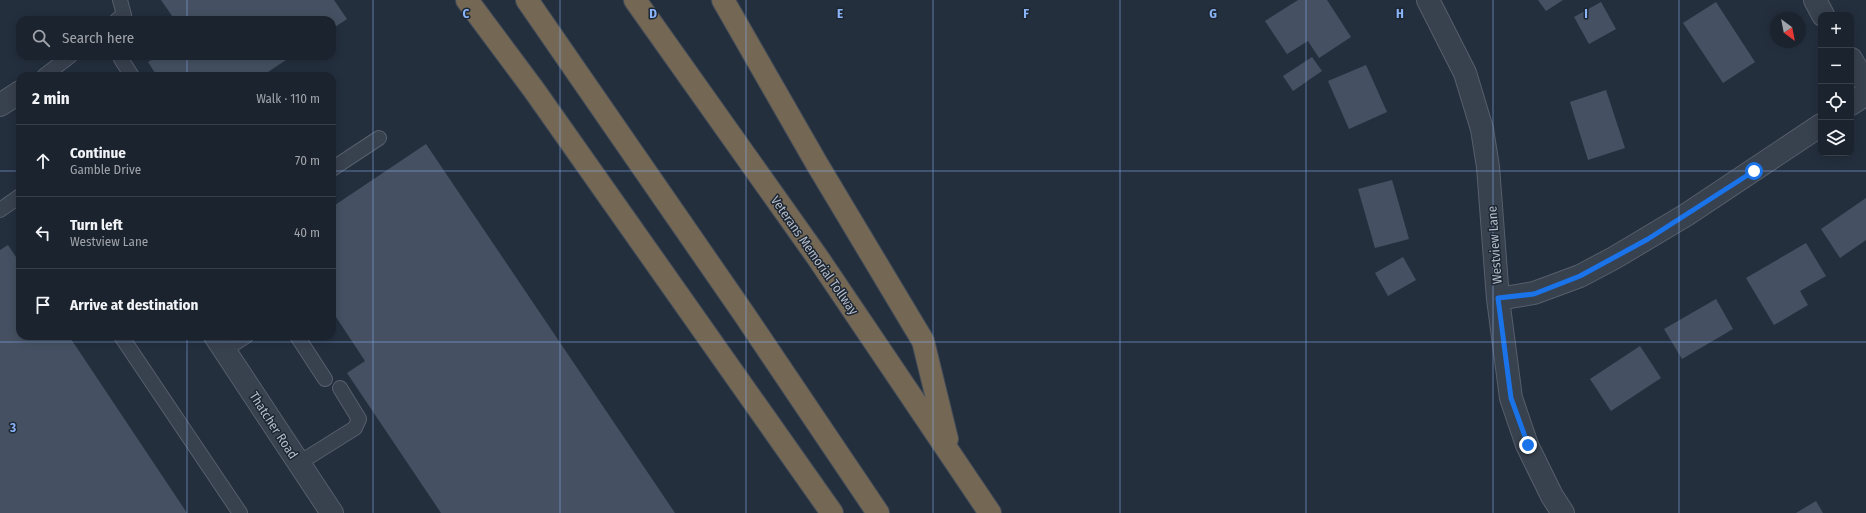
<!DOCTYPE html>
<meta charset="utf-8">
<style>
:root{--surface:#1b232e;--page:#282f3a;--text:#f1f3f6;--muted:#a0a4aa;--line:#39404a}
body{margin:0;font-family:"Fira Sans Condensed",sans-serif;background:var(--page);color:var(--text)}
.controls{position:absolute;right:12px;top:12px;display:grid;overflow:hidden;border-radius:8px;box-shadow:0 2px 10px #0003}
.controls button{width:36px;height:36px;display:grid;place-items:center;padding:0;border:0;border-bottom:1px solid var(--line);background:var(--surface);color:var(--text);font:20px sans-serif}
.compass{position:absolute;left:1770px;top:12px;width:36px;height:36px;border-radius:50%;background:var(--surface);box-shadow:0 2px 10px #0003;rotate:148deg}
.stop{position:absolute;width:12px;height:12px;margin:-9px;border:3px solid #1a73e8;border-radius:50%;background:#fff}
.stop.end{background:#1a73e8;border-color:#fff;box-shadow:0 1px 4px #0008}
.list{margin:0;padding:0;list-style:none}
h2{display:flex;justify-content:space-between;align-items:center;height:52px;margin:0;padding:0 16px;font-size:17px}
h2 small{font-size:13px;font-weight:400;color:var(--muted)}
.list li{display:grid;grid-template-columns:26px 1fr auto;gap:12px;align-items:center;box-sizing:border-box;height:72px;padding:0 16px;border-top:1px solid var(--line)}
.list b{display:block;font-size:15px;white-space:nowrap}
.list p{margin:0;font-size:13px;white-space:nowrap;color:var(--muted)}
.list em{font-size:13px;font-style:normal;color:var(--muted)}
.icon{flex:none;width:22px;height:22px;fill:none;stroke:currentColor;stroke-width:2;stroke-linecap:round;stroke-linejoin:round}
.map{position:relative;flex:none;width:1866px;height:513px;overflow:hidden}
.search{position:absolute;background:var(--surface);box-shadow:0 2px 10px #0003;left:16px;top:16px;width:320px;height:44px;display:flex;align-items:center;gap:10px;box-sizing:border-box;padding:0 14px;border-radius:12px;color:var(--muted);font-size:15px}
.panel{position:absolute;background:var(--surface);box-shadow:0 2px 10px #0003;left:16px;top:72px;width:320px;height:268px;border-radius:12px}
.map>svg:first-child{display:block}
.building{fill:#455162}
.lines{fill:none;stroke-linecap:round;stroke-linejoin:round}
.lane-casing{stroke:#565f6c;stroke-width:16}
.street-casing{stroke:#565f6c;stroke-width:24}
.highway-casing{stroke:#434c59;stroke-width:24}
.lane{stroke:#38414e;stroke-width:14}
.street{stroke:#38414e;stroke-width:22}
.highway{stroke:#746855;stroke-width:22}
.route{stroke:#1a73e8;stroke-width:5}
.grid{fill:none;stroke:#8ab4f8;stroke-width:1;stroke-opacity:0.55}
.labels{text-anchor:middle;stroke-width:3;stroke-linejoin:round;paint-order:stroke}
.street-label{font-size:13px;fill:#b4bcc9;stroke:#1d2633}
.grid-label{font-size:13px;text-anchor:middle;font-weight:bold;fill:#8ab4f8;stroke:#1d2633;stroke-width:3;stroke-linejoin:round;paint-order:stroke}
</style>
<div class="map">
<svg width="1866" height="513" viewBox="0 0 1866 513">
<rect width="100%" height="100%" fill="#242f3e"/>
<path class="building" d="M161 0H334L347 19 332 29V20H175Z
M1298 0H1327L1351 37 1319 58 1308 41 1287 54 1265 21Z
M1538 0H1563L1546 11Z
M1601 2 1616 29 1589 44 1574 17Z
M1716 2 1755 62 1723 83 1683 23Z
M158 56H292L262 76H157L148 62Z
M1312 57 1322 71 1293 91 1283 76Z
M1366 65 1387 112 1349 129 1328 81Z
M1606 90 1625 148 1588 160 1570 102Z
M426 144 675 513H441L347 373 365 361 332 311V207Z
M1392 180 1409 239 1375 248 1358 189Z
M1866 198V240L1840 258 1821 229Z
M1806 243 1826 276 1800 291 1808 305 1774 325 1746 278Z
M8 245 20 263V336H69L187 513H0V250Z
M1403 257 1416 280 1388 296 1375 273Z
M1716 299 1733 329 1682 359 1664 329Z
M1640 346 1661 378 1611 411 1590 379Z
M1816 501 1823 513H1796Z"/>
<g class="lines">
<g class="lane-casing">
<path id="lane" d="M117 20 124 15 120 0
M121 59 132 76
M44 76 70 56
M332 169 379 138
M0 210 20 196
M121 336 240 513
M297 336 325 379
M224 350 246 336
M299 463 355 428 359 419 340 388"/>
</g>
<g class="street-casing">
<path id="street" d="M1428 0 1465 73 1482 129 1488 167 1498 299 1511 398 1527 445 1552 496 1563 513
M1815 0 1823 15
M1851 59 1866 84
M1851 104 1866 94
M0 105 20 92
M1498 299 1534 293 1580 276 1614 258 1686 215 1821 125
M215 336 332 513"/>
</g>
<g class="highway-casing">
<path id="highway" d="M467 0 534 90 832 513
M527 0 744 314 878 513
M635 0 818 258 990 513
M723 0 817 164 923 341 947 439"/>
</g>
<use href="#lane" class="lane"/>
<use href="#street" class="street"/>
<use href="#highway" class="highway"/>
</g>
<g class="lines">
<path class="route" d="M1528 445 1511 398 1498 298 1534 294 1580 276 1648 239 1754 171"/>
</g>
<path class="grid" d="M187 0V20M373 0V513M560 0V513M746 0V513M933 0V513M1120 0V513M1306 0V513M1493 0V513M1679 0V513M187 56V76M0 171H20M332 171H1866M187 336V513M0 342H1866"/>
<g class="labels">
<g class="street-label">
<text transform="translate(1494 245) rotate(-94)" y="5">Westview Lane</text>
<text transform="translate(815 255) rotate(55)" y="5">Veterans Memorial Tollway</text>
<text transform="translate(274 425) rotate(57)" y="5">Thatcher Road</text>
</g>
</g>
<g class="grid-label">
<text x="466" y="18">C</text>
<text x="653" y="18">D</text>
<text x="840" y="18">E</text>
<text x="1026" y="18">F</text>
<text x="1213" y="18">G</text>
<text x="1400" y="18">H</text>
<text x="1586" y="18">I</text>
<text x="13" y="432">3</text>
</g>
</svg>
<div class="controls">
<button>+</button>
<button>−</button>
<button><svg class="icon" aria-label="locate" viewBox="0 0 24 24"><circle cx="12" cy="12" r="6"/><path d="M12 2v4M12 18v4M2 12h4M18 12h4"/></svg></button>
<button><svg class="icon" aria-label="layers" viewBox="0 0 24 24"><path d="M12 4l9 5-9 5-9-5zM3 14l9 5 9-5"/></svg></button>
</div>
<svg class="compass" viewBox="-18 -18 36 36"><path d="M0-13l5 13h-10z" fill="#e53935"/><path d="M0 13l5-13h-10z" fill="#a0a4aa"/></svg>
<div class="stop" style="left:1754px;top:171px"></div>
<div class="stop end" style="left:1528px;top:445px"></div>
<div class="search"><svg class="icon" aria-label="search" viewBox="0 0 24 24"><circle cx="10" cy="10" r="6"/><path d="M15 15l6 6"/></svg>Search here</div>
<section class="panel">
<h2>2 min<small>Walk · 110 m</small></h2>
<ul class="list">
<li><svg class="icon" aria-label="ahead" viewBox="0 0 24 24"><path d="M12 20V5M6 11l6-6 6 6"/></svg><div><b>Continue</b><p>Gamble Drive</p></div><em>70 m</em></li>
<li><svg class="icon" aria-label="left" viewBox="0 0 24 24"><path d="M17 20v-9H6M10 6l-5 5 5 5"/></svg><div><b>Turn left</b><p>Westview Lane</p></div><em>40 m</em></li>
<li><svg class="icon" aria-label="arrive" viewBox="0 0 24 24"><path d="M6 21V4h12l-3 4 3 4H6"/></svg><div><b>Arrive at destination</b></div></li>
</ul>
</section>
</div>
